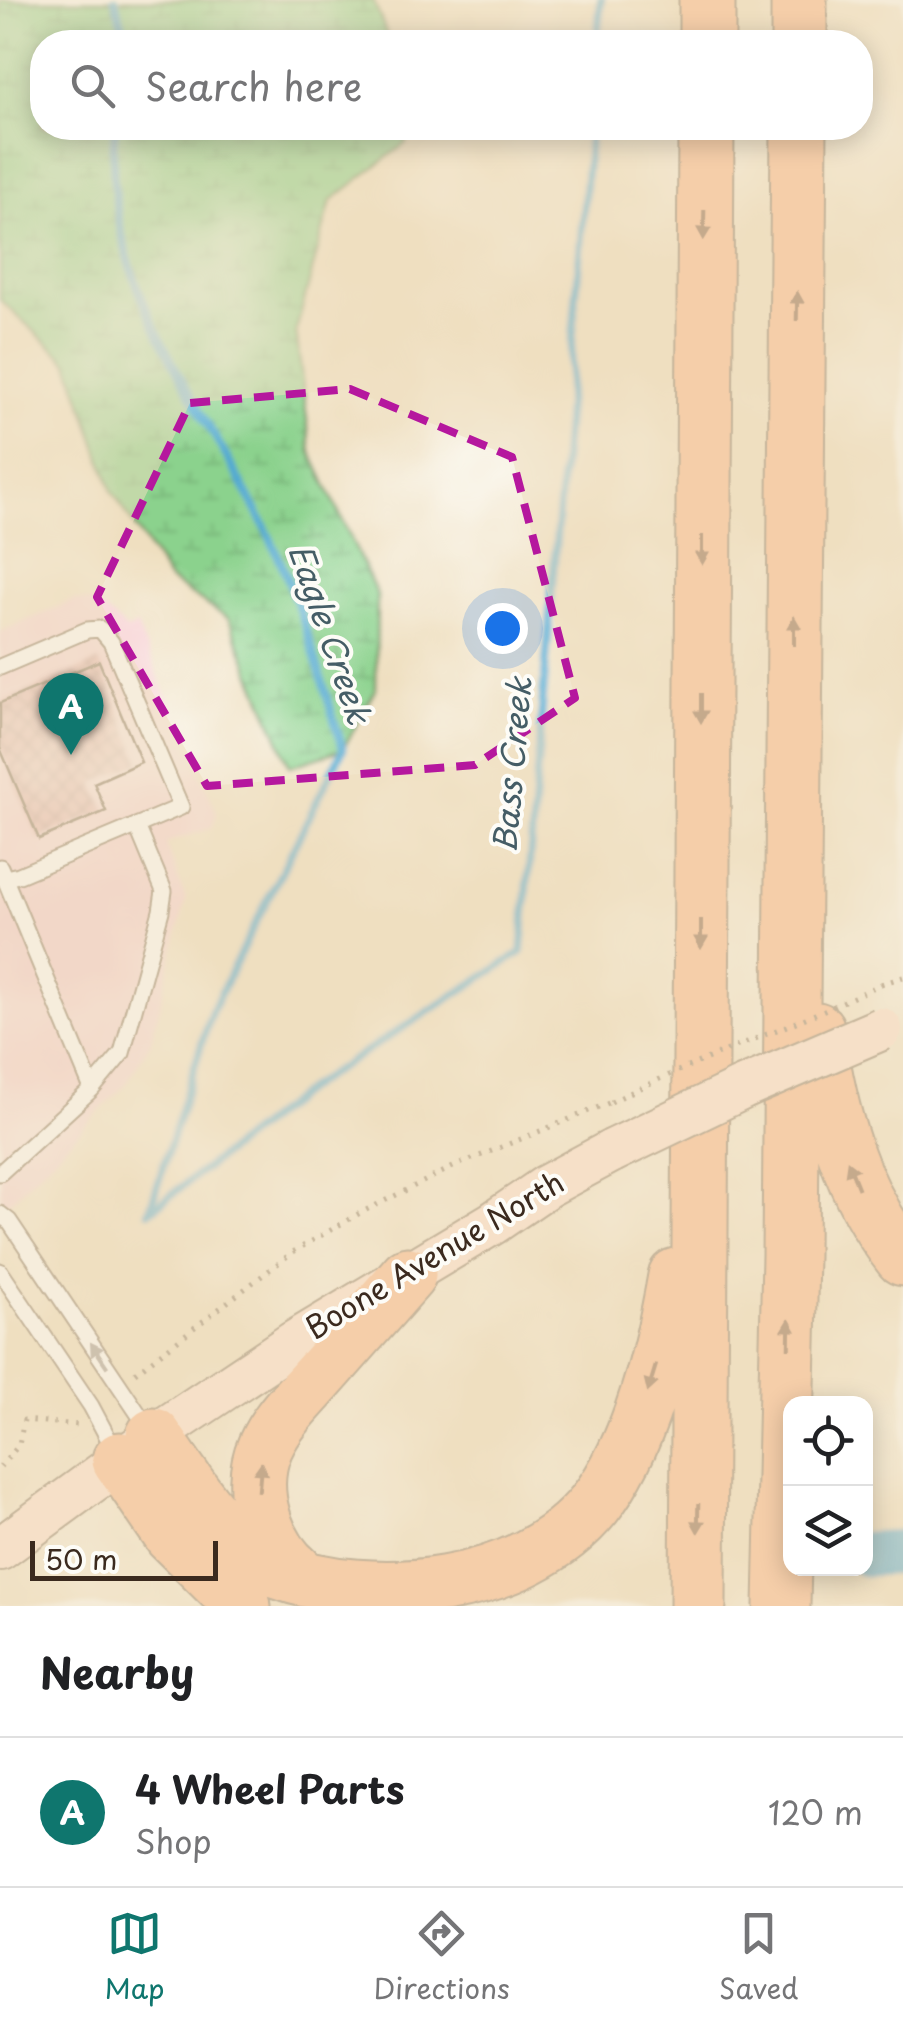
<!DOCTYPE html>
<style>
:root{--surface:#fff;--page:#f2f2f2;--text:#202124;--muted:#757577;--line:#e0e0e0;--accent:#0f766e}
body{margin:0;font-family:"Playpen Sans",sans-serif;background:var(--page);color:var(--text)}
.controls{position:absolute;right:30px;bottom:30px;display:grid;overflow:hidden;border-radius:20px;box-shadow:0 5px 25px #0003}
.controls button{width:90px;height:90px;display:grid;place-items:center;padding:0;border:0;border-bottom:2px solid var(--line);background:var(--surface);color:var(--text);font:50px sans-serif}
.scale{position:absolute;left:30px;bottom:25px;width:188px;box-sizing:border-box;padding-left:10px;border:5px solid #3b2a1e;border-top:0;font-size:28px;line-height:35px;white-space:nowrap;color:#3b2a1e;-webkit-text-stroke:8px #fdfcf7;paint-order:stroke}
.you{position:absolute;left:502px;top:628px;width:35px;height:35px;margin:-25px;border:8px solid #fff;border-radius:50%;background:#1a73e8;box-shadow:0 0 0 15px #1a73e833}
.badge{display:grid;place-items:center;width:65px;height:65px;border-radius:50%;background:var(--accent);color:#fff;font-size:32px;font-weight:700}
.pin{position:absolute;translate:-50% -82px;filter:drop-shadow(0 2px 5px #0008)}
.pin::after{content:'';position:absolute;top:52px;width:35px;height:30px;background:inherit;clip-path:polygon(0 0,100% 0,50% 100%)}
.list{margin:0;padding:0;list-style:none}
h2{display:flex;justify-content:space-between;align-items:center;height:130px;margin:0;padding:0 40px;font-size:42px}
h2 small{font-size:32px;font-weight:400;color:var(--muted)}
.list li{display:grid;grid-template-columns:65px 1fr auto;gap:30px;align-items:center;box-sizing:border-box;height:150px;padding:0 40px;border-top:2px solid var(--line)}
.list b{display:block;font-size:38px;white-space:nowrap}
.list p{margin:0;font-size:32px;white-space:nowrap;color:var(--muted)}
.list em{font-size:32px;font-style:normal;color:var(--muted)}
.icon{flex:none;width:55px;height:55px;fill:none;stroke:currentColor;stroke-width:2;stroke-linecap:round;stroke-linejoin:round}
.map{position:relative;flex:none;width:903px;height:1606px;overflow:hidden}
.search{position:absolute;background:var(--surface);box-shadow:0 5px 25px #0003;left:30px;right:30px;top:30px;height:110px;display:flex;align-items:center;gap:25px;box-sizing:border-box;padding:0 35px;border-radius:40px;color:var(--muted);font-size:38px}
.sheet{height:280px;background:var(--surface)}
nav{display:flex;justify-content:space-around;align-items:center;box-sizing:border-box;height:140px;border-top:2px solid var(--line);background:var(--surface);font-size:28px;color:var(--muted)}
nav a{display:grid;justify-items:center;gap:5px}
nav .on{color:var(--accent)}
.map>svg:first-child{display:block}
.built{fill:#f7cfd2}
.wetland{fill:url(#wetland-marsh);stroke:#637e56;stroke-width:2.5}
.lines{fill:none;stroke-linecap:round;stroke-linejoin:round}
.stream{stroke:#54aad1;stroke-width:8}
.river{stroke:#54aad1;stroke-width:45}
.building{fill:url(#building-cross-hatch)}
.lane-casing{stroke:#95846f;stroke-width:19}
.secondary-casing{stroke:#95846f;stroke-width:46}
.highway-casing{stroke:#95846f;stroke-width:59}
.path{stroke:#95846f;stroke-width:5;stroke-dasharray:2.5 8;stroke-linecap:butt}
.lane{stroke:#fff;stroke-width:15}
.secondary{stroke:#fee3d2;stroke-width:42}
.highway{stroke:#fcba8e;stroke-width:55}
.secondary-bridge-casing{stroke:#95846f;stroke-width:46;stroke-linecap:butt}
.path-bridge{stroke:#95846f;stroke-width:5;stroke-dasharray:2.5 8;stroke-linecap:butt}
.secondary-bridge{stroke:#fee3d2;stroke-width:42}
.oneway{fill:#926b50}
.oneway2{fill:#a79f9a}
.marked{fill:none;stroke:#b5179e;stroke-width:8;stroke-dasharray:20 12;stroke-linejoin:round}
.labels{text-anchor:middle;stroke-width:8;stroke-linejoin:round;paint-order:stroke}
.street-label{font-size:30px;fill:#3b2a1e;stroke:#fdfcf7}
.water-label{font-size:32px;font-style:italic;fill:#455d66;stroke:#fdfcf7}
</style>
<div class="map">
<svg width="903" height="1606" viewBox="0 0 903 1606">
<defs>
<pattern id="wetland-marsh" width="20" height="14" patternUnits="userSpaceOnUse" patternTransform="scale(2.5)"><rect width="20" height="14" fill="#8bd28d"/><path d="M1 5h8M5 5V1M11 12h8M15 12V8" fill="none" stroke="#79b479"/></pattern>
<pattern id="building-cross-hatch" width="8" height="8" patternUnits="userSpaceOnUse" patternTransform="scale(2.5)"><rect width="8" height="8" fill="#e4aca7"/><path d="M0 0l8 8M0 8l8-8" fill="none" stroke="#ba8c87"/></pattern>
</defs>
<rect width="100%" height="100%" fill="#fdfcf7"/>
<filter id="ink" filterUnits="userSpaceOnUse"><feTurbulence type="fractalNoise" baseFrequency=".01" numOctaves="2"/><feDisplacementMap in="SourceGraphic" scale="20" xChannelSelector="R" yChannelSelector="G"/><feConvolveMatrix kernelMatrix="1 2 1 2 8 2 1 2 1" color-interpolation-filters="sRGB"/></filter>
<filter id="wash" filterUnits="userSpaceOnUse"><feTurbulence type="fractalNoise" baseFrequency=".0048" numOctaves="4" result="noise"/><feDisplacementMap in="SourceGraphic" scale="40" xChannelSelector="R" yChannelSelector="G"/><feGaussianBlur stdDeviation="2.25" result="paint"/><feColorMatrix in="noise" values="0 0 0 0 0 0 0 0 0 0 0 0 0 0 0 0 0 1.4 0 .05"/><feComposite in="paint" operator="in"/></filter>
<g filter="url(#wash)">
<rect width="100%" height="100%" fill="#efdfc0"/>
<path class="built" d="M74 600 96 603 127 630 137 626 217 813 212 828 166 843 186 900 151 1041 126 1084 0 1212V632Z"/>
<path class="wetland" d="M0 0H373L390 42H42V128H406V143L331 201 296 331 311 452 377 595 376 689 343 749 290 766 229 619 169 580 112 491 69 363 0 300Z"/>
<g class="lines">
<path class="stream" d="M115 0 127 42
M597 42 601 0
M115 128C98 277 197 395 261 519 298 592 319 672 343 749L212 1010 149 1212
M149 1212 313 1085 522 952 590 128"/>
<path class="river" d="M866 1554 903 1552"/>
</g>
<g id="blocks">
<path class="building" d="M99 661 141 762 94 783 106 811 39 839 0 748V703Z"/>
</g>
</g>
<g filter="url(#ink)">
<use href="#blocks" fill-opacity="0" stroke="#95846f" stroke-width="2.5"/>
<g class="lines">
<g class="lane-casing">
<path id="lane" d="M0 667 87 630 100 629 111 642 181 807 19 875 5 878
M0 867 92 1089 0 1173
M92 1089 122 1053 161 911 164 891 137 826
M0 1214 9 1221 148 1428
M0 1271 91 1406 116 1453"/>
</g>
<g class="secondary-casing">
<path id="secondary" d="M0 1549 154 1436 293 1343 493 1223 547 1186 612 1151"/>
</g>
<g class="highway-casing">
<path id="highway" d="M707 42V0
M799 42V0
M817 1030C829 1113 850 1192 903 1258
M154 1436C189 1487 220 1538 275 1570 374 1606 524 1592 594 1505 641 1446 663 1349 676 1276
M120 1460 172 1536 243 1606
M299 1574C264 1546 247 1489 265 1447 277 1419 301 1397 321 1374 350 1341 379 1308 408 1275
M698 1606 706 128
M782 1606 790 1256 799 128"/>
</g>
<path class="path" d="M881 984 903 977
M135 1373 293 1252 360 1213 455 1166 611 1102
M0 1467 19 1445 24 1420 79 1425"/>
<use href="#lane" class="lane"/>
<use href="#secondary" class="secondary"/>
<use href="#highway" class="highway"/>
<g class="secondary-bridge-casing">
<path id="secondary-bridge" d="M612 1151 743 1088 881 1029"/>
</g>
<path class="path-bridge" d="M611 1102C699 1058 793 1027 881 984"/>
<use href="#secondary-bridge" class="secondary-bridge"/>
</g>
<defs><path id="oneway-solid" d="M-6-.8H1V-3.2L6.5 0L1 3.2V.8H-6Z" transform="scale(2.5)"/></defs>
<g class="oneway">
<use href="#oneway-solid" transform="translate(704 225) rotate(91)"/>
<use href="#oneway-solid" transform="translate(797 306) rotate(-89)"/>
<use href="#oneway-solid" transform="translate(702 550) rotate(90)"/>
<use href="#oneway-solid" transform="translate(794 631) rotate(-90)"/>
<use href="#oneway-solid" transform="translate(701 708) rotate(90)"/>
<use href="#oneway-solid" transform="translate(701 934) rotate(90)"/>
<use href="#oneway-solid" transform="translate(853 1175) rotate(-112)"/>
<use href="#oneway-solid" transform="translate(789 1334) rotate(-89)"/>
<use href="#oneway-solid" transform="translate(652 1378) rotate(107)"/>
<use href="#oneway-solid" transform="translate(260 1477) rotate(-85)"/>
<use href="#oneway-solid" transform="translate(698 1518) rotate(91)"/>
</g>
<use class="oneway2" href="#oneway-solid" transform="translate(99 1355) rotate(-124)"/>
</g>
<path d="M0 0H903V1606H0ZM350 389 512 457 575 698 475 765 207 786 97 597 190 403Z" fill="#efdfc0" fill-opacity=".55" fill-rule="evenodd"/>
<path class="marked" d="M350 389 512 457 575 698 475 765 207 786 97 597 190 403Z"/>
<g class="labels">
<g class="street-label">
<text transform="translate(435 1256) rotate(-31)" y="10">Boone Avenue North</text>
</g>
<g class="water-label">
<text transform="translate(329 634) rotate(71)" y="11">Eagle Creek</text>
<text transform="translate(513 765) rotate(-85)" y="11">Bass Creek</text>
</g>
</g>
</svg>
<div class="controls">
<button><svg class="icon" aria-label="locate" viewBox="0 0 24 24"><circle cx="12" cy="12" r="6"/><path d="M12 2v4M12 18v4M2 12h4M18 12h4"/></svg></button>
<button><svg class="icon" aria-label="layers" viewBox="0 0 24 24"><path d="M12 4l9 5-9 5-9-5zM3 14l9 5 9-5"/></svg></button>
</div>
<div class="scale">50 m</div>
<div class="you"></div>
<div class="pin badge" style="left:71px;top:755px">A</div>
<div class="search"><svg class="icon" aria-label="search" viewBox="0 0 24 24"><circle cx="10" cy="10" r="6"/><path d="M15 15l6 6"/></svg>Search here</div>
</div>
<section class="sheet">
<h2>Nearby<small></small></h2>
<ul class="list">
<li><span class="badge">A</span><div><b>4 Wheel Parts</b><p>Shop</p></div><em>120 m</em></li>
</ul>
</section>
<nav>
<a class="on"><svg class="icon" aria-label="map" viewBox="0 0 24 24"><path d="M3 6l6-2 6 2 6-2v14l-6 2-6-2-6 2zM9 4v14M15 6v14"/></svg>Map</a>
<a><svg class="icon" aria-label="directions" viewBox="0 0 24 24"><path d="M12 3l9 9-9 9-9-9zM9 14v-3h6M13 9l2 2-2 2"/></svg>Directions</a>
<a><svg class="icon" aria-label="saved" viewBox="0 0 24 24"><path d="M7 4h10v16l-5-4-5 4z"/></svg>Saved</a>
</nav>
